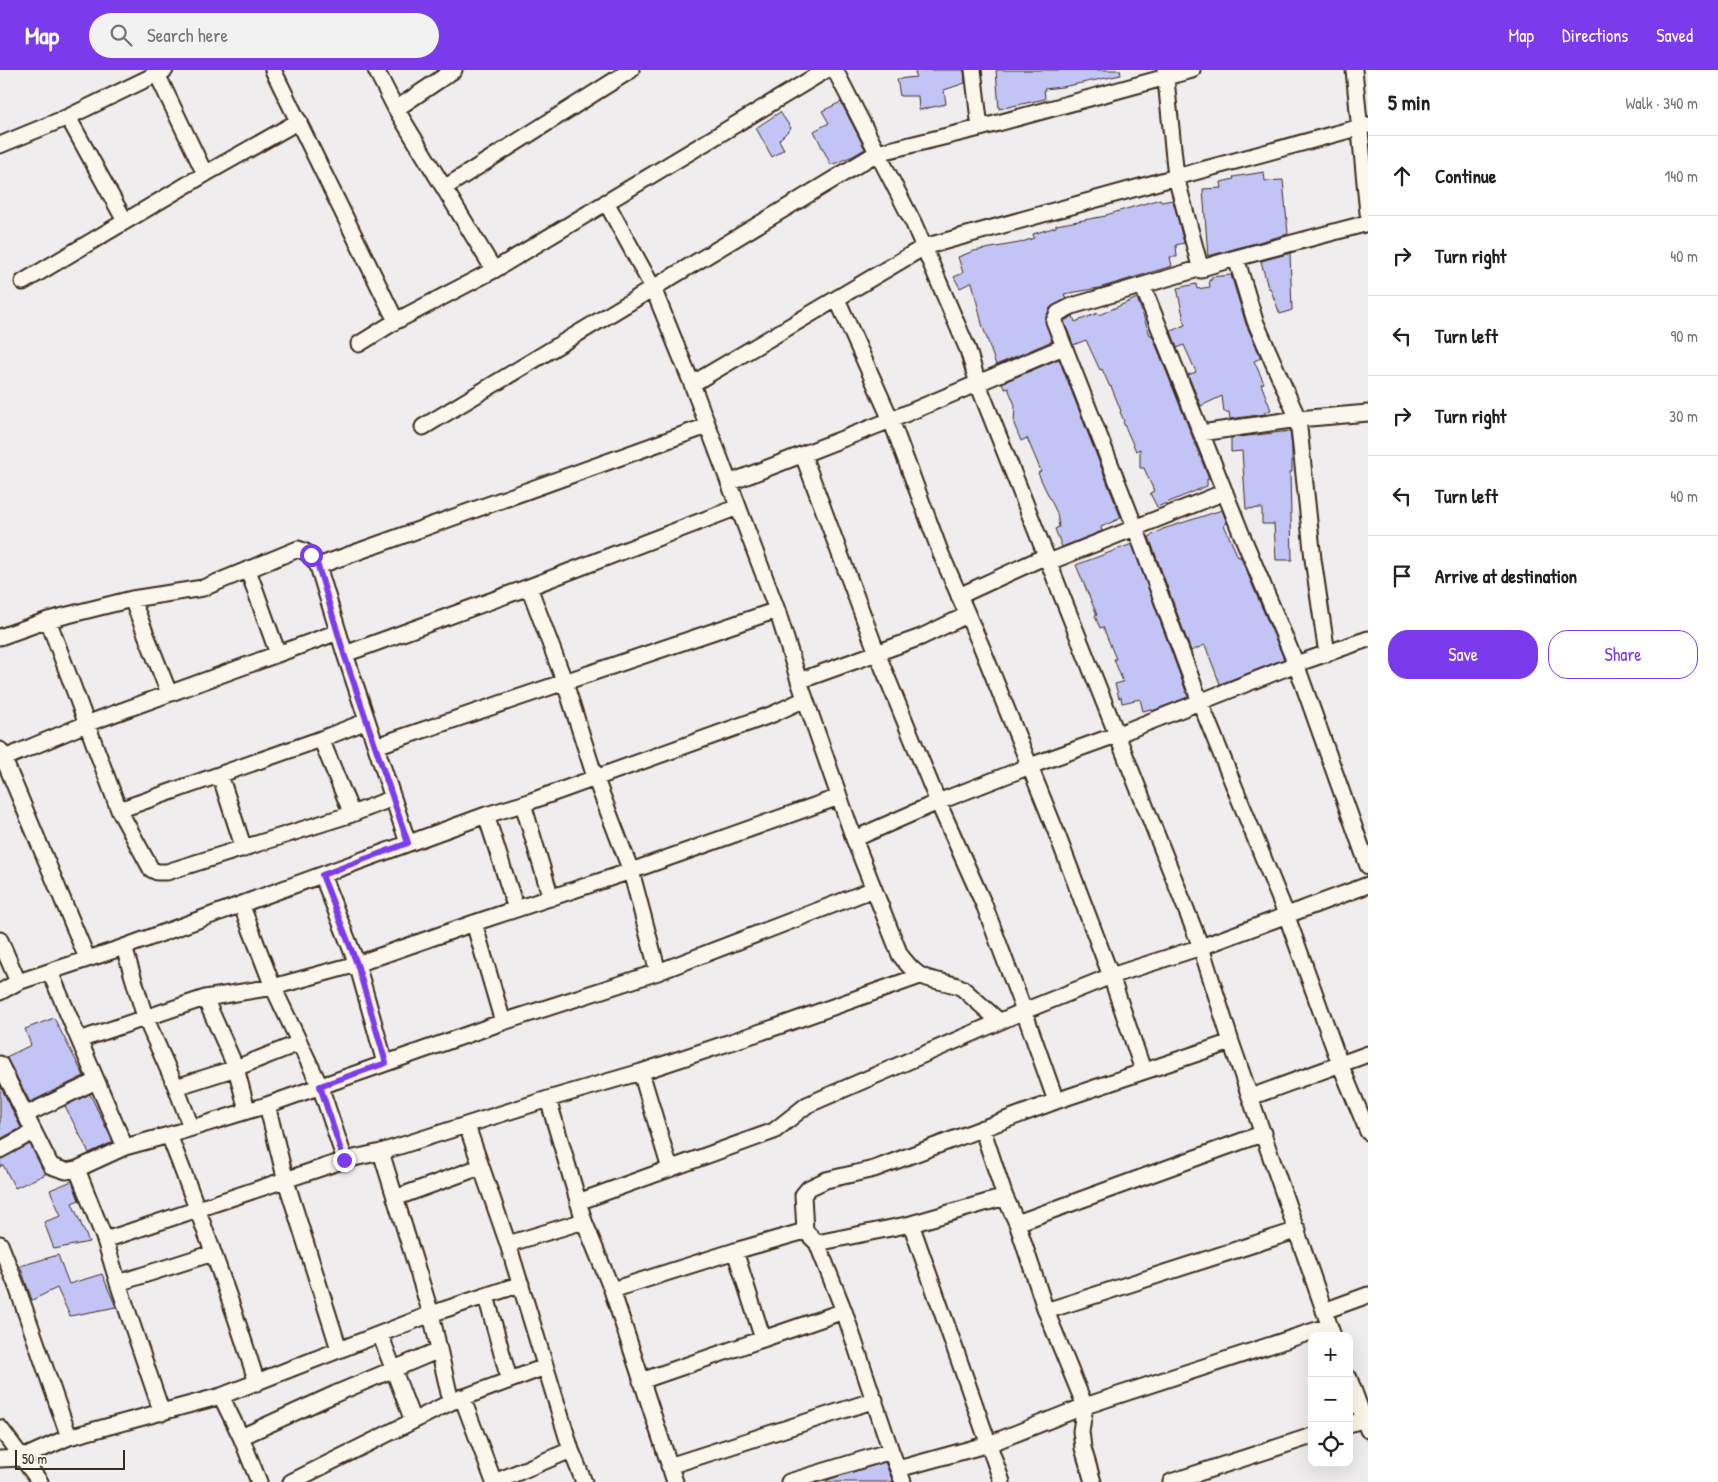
<!DOCTYPE html>
<meta charset="utf-8">
<style>
:root{--surface:#fff;--page:#f2f2f2;--text:#202124;--muted:#757577;--line:#e0e0e0;--accent:#7c3aed}
body{margin:0;font-family:"Patrick Hand",sans-serif;background:var(--page);color:var(--text)}
.controls{position:absolute;right:15px;bottom:15px;display:grid;overflow:hidden;border-radius:10px;box-shadow:0 5px 20px #0002}
.controls button{width:45px;height:45px;display:grid;place-items:center;padding:0;border:0;border-bottom:1px solid var(--line);background:var(--surface);color:var(--text);font:25px sans-serif}
.scale{position:absolute;left:15px;bottom:12px;width:110px;box-sizing:border-box;padding-left:5px;border:2px solid #3b2a1e;border-top:0;font-size:14px;line-height:18px;white-space:nowrap;color:#3b2a1e;-webkit-text-stroke:4px #fbf7ec;paint-order:stroke}
.stop{position:absolute;width:15px;height:15px;margin:-11px;border:4px solid #7c3aed;border-radius:50%;background:#fff}
.stop.end{background:#7c3aed;border-color:#fff;box-shadow:0 1px 5px #0008}
.list{margin:0;padding:0;list-style:none}
h2{display:flex;justify-content:space-between;align-items:center;height:65px;margin:0;padding:0 20px;font-size:21px}
h2 small{font-size:16px;font-weight:400;color:var(--muted)}
.list li{display:grid;grid-template-columns:32px 1fr auto;gap:15px;align-items:center;box-sizing:border-box;height:80px;padding:0 20px;border-top:1px solid var(--line)}
.list b{display:block;font-size:19px;white-space:nowrap}
.list em{font-size:16px;font-style:normal;color:var(--muted)}
.actions{display:flex;gap:10px;padding:15px 20px}
.actions a{flex:1;padding:11px 0;border:1px solid var(--accent);border-radius:20px;text-align:center;font-size:18px;color:var(--accent)}
.actions .main{background:var(--accent);color:#fff}
.icon{flex:none;width:28px;height:28px;fill:none;stroke:currentColor;stroke-width:2;stroke-linecap:round;stroke-linejoin:round}
.map{position:relative;flex:none;width:1368px;height:1412px;overflow:hidden}
header{display:flex;align-items:center;gap:30px;box-sizing:border-box;height:70px;padding:0 25px;background:var(--accent);color:#fff}
header strong{font-size:24px}
nav{display:flex;gap:28px;margin-inline-start:auto;font-size:18px}
.search{width:350px;height:45px;background:var(--page);display:flex;align-items:center;gap:12px;box-sizing:border-box;padding:0 18px;border-radius:28px;color:var(--muted);font-size:19px}
main{display:flex}
aside{flex:1;background:var(--surface)}
.map>svg:first-child{display:block}
.building{fill:#c2c4f6;stroke:#3b2a1e}
.lines{fill:none;stroke-linecap:round;stroke-linejoin:round}
.street-casing{stroke:#3b2a1e;stroke-width:19}
.street{stroke:#fbf7ec;stroke-width:15}
.route{stroke:#7c3aed;stroke-width:6}
</style>
<header>
<strong>Map</strong>
<div class="search"><svg class="icon" aria-label="search" viewBox="0 0 24 24"><circle cx="10" cy="10" r="6"/><path d="M15 15l6 6"/></svg>Search here</div>
<nav><a>Map</a><a>Directions</a><a>Saved</a></nav>
</header>
<main>
<div class="map">
<svg width="1368" height="1412" viewBox="0 0 1368 1412">
<rect width="100%" height="100%" fill="#f0edee"/>
<filter id="ink" filterUnits="userSpaceOnUse"><feTurbulence type="fractalNoise" baseFrequency=".02" numOctaves="2"/><feDisplacementMap in="SourceGraphic" scale="10" xChannelSelector="R" yChannelSelector="G"/><feConvolveMatrix kernelMatrix="1 2 1 2 8 2 1 2 1" color-interpolation-filters="sRGB"/></filter>
<g filter="url(#ink)">
<path class="building" d="M915 0H964L965 13 944 20 946 34 919 40 918 26H900L897 9 916 7Z
M996 0H1120L1121 5 1062 17 1044 19 1045 29 999 39Z
M841 32 865 79 853 86 831 95 814 61 829 53 822 41Z
M780 42 791 58 779 70 784 79 772 87 756 58Z
M1264 102 1265 111 1283 110 1288 164 1208 186 1203 119 1222 118 1221 112 1234 109 1233 107Z
M1160 129 1161 132 1173 130 1184 173 1176 175 1177 187H1170L1172 196 1099 218 1064 224 1066 229 1050 238 1045 250 1052 271 996 295 982 254 972 212 960 218 954 207 963 203 958 187 974 181 1019 173 1034 168 1033 164 1056 157V155L1106 146V145Z
M1290 183 1292 240 1280 244 1270 218H1268L1261 191Z
M1231 205 1246 254 1261 288 1254 291 1264 313 1261 314 1271 340 1265 342V344L1230 349 1229 342H1224L1222 326 1201 336 1188 305 1196 302 1184 275 1177 278 1171 261 1185 255 1177 218 1196 214 1197 219 1210 217 1209 210H1212L1211 207Z
M1137 228 1150 265H1152L1209 409H1207V416L1157 437 1150 423 1154 421 1144 398H1140V379L1136 381 1123 352 1124 351 1120 342 1121 341 1111 316 1110 317 1102 299 1100 300 1086 270 1073 275 1064 251 1073 246 1075 252 1098 243 1099 245Z
M1059 289 1121 448 1101 457 1102 461 1062 477 1055 459 1059 457 1057 443 1043 414 1038 403 1041 401 1027 368 1021 371 1014 354 1015 335 1008 318 1005 319 1002 313Z
M1290 361 1292 378V402H1290L1292 490H1276L1274 454H1262V438L1246 439 1242 381 1231 382V368Z
M1222 440 1227 453 1224 455 1238 487 1240 486 1284 589 1220 614 1205 575 1191 581 1149 467 1163 459Z
M1132 474 1188 627 1152 641 1151 639 1143 641 1140 629 1122 633 1121 627 1119 628 1115 614 1123 612 1114 589H1116L1103 557 1100 558 1095 546 1097 545 1076 495Z
M54 948 84 1006 30 1032 6 987 31 975 25 959Z
M0 1015 21 1058 0 1069Z
M90 1024 113 1072 89 1083 65 1036Z
M30 1074 46 1104 15 1118 3 1095 0 1097V1089Z
M72 1111 79 1130 72 1133 89 1172 54 1179 44 1152 61 1146 50 1120Z
M58 1185 69 1214 102 1204 116 1237 70 1246 57 1218 32 1230 20 1196Z
M885 1392 893 1412H827V1410Z"/>
<g class="lines">
<g class="street-casing">
<path id="street" d="M273 0 396 251
M376 0 396 39 494 200
M835 0 914 154 968 280 978 314 1201 877 1231 972 1333 1266
M973 0 980 58
M1165 0 1176 107 1201 200
M1354 0 1368 143
M157 4 205 104
M396 39 454 0
M68 47 125 151
M0 75 68 47 165 0
M444 118 631 0
M606 132 653 218 692 314 777 540 799 611 854 769 900 885C906 892 911 900 920 905 932 912 949 911 962 918L999 951
M1368 153 1236 188 1072 236 1058 243 1054 251 1135 457 1200 632 1286 844 1340 994 1368 1062
M1236 188 1255 251 1298 349 1313 489 1327 584
M23 212 205 104 299 51
M1143 217 1241 463 1296 594 1368 796
M837 229 891 350 941 484 982 578 1055 759 1111 906 1143 1000
M359 274 396 251 494 200 826 0
M692 314 924 177 1176 107 1368 55
M423 357 877 83 980 58 1192 0
M1201 363 1298 349 1368 343
M803 385 877 583 938 732 985 837 1024 941 1056 1031
M729 413 891 350 1063 277
M1049 492 1225 422
M318 496 707 356
M248 500 278 584
M529 517 565 613 595 707 631 801 658 902
M959 526 1046 486
M132 529 169 623
M48 550 119 740 151 799 157 802H167L352 744 393 728
M0 567 48 550 132 529 203 518 298 479C309 482 312 487 318 496L345 584 408 773
M345 584 529 517 738 437
M799 611 921 567 967 545
M321 669 352 744
M376 676 777 540
M0 680 87 888
M0 690 86 654 338 562
M220 705 244 779
M523 734 551 828
M119 740 321 669 367 651
M486 745 516 839
M854 769 938 732 1030 696 1116 665 1296 594 1368 569
M322 805 357 894 385 993
M241 834 273 917 320 1016 345 1090
M474 853 503 952
M0 870 18 912
M124 877 145 947 176 1017 191 1057
M50 902 125 1077
M0 922 18 912 124 877 486 745 523 734 773 644 805 629
M205 928 236 998 247 1040
M79 970 205 928 273 917 357 894 474 853 631 801 839 727
M0 994 51 1096 66 1101 77 1099 125 1077 169 1065 267 1035 503 952 658 902 874 819
M641 1002 670 1099
M176 1017 236 998 299 973
M1251 1027 1368 984
M548 1029 584 1151 612 1220 675 1412
M267 1035 286 1111 339 1279
M25 1045 96 1011
M467 1056 508 1174 571 1380 584 1412
M982 1058 1005 1127 1017 1153 1046 1241 1085 1336 1081 1361 1083 1378 1093 1412
M169 1065C201 1147 231 1229 257 1313
M0 1080 33 1062
M381 1082 431 1244 451 1332
M77 1099 105 1170 118 1213 162 1343
M395 1128 480 1097
M578 1132 774 1061 807 1035 1024 941 1111 906 1201 877 1368 815
M1017 1153 1264 1063
M911 1154 1002 1412
M105 1170 345 1090 381 1082 548 1029 641 1002 779 956 920 906
M817 1173 911 1154 1005 1127
M0 1174 17 1217 69 1367
M508 1174 584 1151
M735 1181 763 1269
M118 1213 213 1183
M612 1220 735 1181 805 1161
M486 1226 509 1309
M1046 1241 1298 1160
M1324 1241 1368 1225
M380 1264 413 1351
M1349 1308 1368 1360
M641 1311 844 1241
M221 1326 241 1367 259 1412
M462 1327 494 1412
M1349 1354 1365 1349
M0 1358 40 1412
M241 1367 335 1324 439 1280
M0 1389 22 1388 69 1367 221 1326 431 1244 521 1214
M669 1396 875 1330
M898 1399 989 1374 1085 1336 1329 1256
M291 1412 451 1332 545 1297
M495 1412 571 1380
M789 1412 891 1381
M903 1412 891 1381 844 1241 817 1173 805 1161 803 1125 809 1118 826 1110 874 1099 1056 1031 1231 972
M1171 1412 1312 1366"/>
</g>
<use href="#street" class="street"/>
</g>
</g>
<g class="lines" filter="url(#ink)">
<path class="route" d="M311 485 318 496 344 584 408 773 322 805 357 894 386 993 320 1016 344 1090"/>
</g>
</svg>
<div class="controls">
<button>+</button>
<button>−</button>
<button><svg class="icon" aria-label="locate" viewBox="0 0 24 24"><circle cx="12" cy="12" r="6"/><path d="M12 2v4M12 18v4M2 12h4M18 12h4"/></svg></button>
</div>
<div class="scale">50 m</div>
<div class="stop" style="left:311px;top:485px"></div>
<div class="stop end" style="left:344px;top:1090px"></div>
</div>
<aside>
<h2>5 min<small>Walk · 340 m</small></h2>
<ul class="list">
<li><svg class="icon" aria-label="ahead" viewBox="0 0 24 24"><path d="M12 20V5M6 11l6-6 6 6"/></svg><div><b>Continue</b></div><em>140 m</em></li>
<li><svg class="icon" aria-label="right" viewBox="0 0 24 24"><path d="M7 20v-9h11M14 6l5 5-5 5"/></svg><div><b>Turn right</b></div><em>40 m</em></li>
<li><svg class="icon" aria-label="left" viewBox="0 0 24 24"><path d="M17 20v-9H6M10 6l-5 5 5 5"/></svg><div><b>Turn left</b></div><em>90 m</em></li>
<li><svg class="icon" aria-label="right" viewBox="0 0 24 24"><path d="M7 20v-9h11M14 6l5 5-5 5"/></svg><div><b>Turn right</b></div><em>30 m</em></li>
<li><svg class="icon" aria-label="left" viewBox="0 0 24 24"><path d="M17 20v-9H6M10 6l-5 5 5 5"/></svg><div><b>Turn left</b></div><em>40 m</em></li>
<li><svg class="icon" aria-label="arrive" viewBox="0 0 24 24"><path d="M6 21V4h12l-3 4 3 4H6"/></svg><div><b>Arrive at destination</b></div></li>
</ul>
<div class="actions"><a class="main">Save</a><a>Share</a></div>
</aside>
</main>
